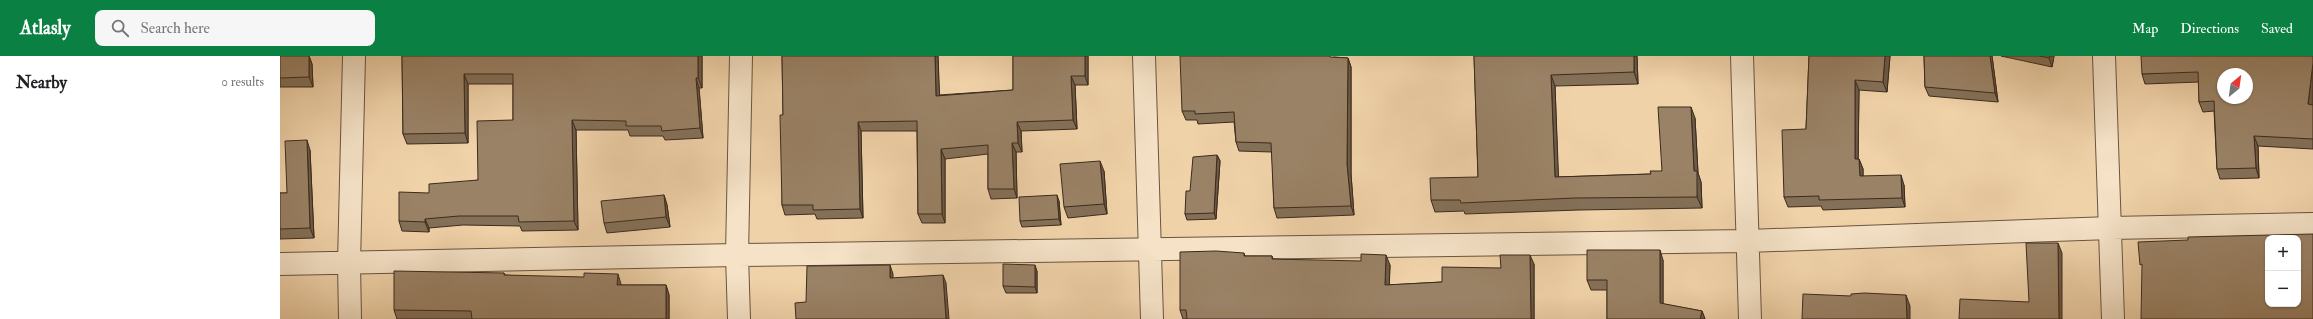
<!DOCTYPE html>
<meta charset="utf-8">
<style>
:root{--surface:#fff;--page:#f6f6f6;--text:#202124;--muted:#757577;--line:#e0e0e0;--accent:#0b8043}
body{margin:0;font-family:"IM FELL Double Pica",serif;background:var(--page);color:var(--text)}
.controls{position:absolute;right:12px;bottom:12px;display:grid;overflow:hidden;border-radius:8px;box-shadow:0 1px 3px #0004}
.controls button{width:36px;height:36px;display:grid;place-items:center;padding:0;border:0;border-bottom:1px solid var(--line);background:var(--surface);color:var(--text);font:20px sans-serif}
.compass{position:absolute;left:1937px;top:12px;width:36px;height:36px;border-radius:50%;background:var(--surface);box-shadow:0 1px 3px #0004;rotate:29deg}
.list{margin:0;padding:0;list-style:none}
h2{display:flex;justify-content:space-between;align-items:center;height:52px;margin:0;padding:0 16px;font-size:17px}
h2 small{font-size:13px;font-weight:400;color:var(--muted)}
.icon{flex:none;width:22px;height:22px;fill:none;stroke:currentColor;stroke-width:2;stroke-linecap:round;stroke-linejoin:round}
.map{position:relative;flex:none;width:2033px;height:263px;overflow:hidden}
header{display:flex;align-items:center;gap:24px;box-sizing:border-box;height:56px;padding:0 20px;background:var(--accent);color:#fff}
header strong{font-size:19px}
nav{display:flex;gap:22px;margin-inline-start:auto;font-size:14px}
.search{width:280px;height:36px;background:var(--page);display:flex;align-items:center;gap:10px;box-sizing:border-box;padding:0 14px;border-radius:8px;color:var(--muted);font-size:15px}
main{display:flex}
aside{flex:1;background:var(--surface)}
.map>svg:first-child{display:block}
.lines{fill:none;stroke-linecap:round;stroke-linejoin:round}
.minor-casing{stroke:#695540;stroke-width:24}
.minor{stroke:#f5e2c7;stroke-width:22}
.wall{fill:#847058;stroke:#3c2b1d}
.shaded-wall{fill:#6c5b47;stroke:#3c2b1d}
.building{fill:#9a8266;stroke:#3c2b1d;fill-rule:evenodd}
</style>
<header>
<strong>Atlasly</strong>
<div class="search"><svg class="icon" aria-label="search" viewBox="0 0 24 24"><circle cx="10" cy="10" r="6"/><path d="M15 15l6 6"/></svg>Search here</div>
<nav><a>Map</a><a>Directions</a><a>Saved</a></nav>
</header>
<main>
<aside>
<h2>Nearby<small>0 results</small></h2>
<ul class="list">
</ul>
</aside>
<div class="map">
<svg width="2033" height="263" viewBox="0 0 2033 263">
<rect width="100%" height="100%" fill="#f0d2a9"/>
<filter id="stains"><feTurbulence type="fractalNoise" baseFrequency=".005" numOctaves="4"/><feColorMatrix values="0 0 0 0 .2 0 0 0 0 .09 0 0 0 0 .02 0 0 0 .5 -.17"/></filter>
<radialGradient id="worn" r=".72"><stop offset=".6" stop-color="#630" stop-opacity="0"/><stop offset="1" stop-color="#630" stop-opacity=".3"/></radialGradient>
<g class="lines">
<g class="minor-casing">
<path id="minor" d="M864 0 872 263
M1462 0 1470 263
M1824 0 1833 263
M0 208 457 199 1468 185 1831 172 2033 168
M70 263 69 207 74 0
M459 263 457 199 461 0"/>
</g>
<use href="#minor" class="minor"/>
</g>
<path class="wall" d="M0 0H29L32 8 33 31H0Z
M122 0H422V32H419L423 82 385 84 383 80H350L348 74H296L298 174 242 175 240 170 183 169 149 172V176L122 175 119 165 149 137 198 124 233 64V28H188V87L127 88 123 78Z
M502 0H658L659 39 733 34V0H808V29H795L797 73 741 75 742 96H736L737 142 711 143 708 133V98L665 103V167H642L638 158 637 75H581L583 162 537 163 535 158 505 159 502 149 503 59Z
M1194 0H1357L1358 28 1275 30 1278 121 1371 118 1382 115 1415 62 1418 117 1421 126 1422 152 1299 154 1185 158 1184 155 1155 156 1151 144 1198 121Z
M1529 0H1610L1607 36 1579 34 1578 103H1579L1583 113V120L1624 129 1625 151 1543 154 1541 150 1508 151 1504 141 1526 73Z
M1644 0H1712L1718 46 1649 40 1645 31Z
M1721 0H1774L1772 11Z
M2033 0V93L1978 90 1979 122 1940 123 1937 113 1934 55 1923 56 1919 46V26L1865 28 1862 18Z
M1054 1 1068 2 1071 11V118L1074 159 997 162 994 152 992 96 959 95 956 86 954 66 918 68 917 64H906L902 55Z
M30 94 34 182 0 183V137H7Z
M937 99 940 105 936 163 907 164 905 158 910 135Z
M824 115 827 158 788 162 784 151Z
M384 139 387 149 390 171 327 177 324 167Z
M779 145 781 169 742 171 740 165Z
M964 197 965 200H992L993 203 1110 209 1109 229 1162 226 1221 212 1254 208V263H903L900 254Z
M1383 204V248L1422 255 1425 263H1327V234H1311L1307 224Z
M757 215V237H726L723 230Z
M224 217 225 219 341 228V229H386L389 239V263H117L114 254Z"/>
<path class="shaded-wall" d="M29 0 32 8 33 31 29 21Z
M418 0H422V32L418 22Z
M655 0H658L660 49 656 40Z
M805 0H808V29L805 20Z
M1354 0H1357L1358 28 1354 16Z
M1605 0H1610L1607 36 1603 26Z
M1710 0H1712L1718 46 1715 37Z
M1770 0H1774L1772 11 1769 2Z
M1068 2 1071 11V118L1074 159 1071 150 1067 108Z
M2033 7V48L2032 59 2028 48Z
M184 18 188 28V87L185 77Z
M1271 19 1275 30 1279 132 1275 121Z
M791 20 795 29 797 73 793 64Z
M416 22 419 32 423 82 420 72Z
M1575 24 1579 34 1578 113 1575 103Z
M1411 51 1415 62 1418 117 1421 126 1422 152 1417 141 1414 115Z
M292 64 296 74 298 174 294 165Z
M578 66 581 75 583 162 580 153Z
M737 66 741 75 742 96 738 87Z
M1974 80 1978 90 1979 122 1976 112Z
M27 84 30 94 34 182 30 172Z
M732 87 736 96 737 142 734 133Z
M661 93 665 103V167L662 158Z
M937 99 940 105 936 163 934 157Z
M1579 103 1583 113V130L1580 120Z
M820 105 824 115 827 158 824 148Z
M1621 119 1624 129 1625 151 1622 142Z
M384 139 387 149 390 171 386 161Z
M777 139 779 145 781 169 779 163Z
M145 163 149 172V176L145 166Z
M1778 187 1782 197V263H1779Z
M1380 194 1383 204V257L1380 247Z
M1106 199 1110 209 1109 239 1105 229Z
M1250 199 1254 208V263H1251Z
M610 209 613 218V231L610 222Z
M755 209 757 215V237L755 231Z
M338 218 341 228V239L337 229Z
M663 219 666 227 669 263H666Z
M386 229 389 239V263H386Z
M1626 239 1630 250V263H1627Z
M1422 255 1425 263H1420Z"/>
<path class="building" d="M0 0H29V21L0 22Z
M122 0H418V22H416L420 72 382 75 381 70H346V65L292 64 294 165 239 166 238 160H179L145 163V166L119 165V136L149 137V128L198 124 197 65 233 64V18H184L185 77 123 78Z
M502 0H655L656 40 733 34V0H805V20H791L793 64 737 66 738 87H732L734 133H708V89L661 93 662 158H638L637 65 578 66 580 153 533 154V149H502L500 59H503Z
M900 0H1050V1L1068 2 1067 108 1071 150 994 152 991 87 956 86 954 56 915 58V55H902Z
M1194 0H1354V16L1271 19 1275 121 1371 118 1370 115H1382L1378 51H1411L1414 115H1417V141L1295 142 1181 147 1180 144H1151L1150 122 1198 121Z
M1529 0H1605L1603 26 1575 24V103H1579L1580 120 1621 119 1622 142 1539 144V140L1504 141 1502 74 1526 73Z
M1644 0H1710L1715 37 1645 31Z
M1760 0H1770L1769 2Z
M1861 0H2033V7L2028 48 2033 49V83L1974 80 1976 112 1937 113 1934 45 1919 46 1918 16 1862 18ZM1943 18H1967V42H1943Z
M27 84 30 172 0 173V137H7L5 85Z
M937 99 934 157 905 158 906 135H910L913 101Z
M820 105 824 148 784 151 780 108Z
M384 139 386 161 324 167 321 145Z
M777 139 779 163 740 165 739 141Z
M2033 178V263H1861L1862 208 1860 209 1858 186 1908 184V181ZM1988 182H2018V248H1988Z
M1746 187H1778L1779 263H1679L1680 243 1749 246Z
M1307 194H1380V247L1422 255 1420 263H1327V224H1307Z
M936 195 964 197V200H992V203L1081 205V198L1106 199 1105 229 1162 226V211L1221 212 1220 199H1250L1251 263H907L906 254H900V196Z
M723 208 755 209V231L723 230Z
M610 209V222L663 219 666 263H516L515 247 526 246 527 210Z
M114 215 224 217V219L304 221V217L338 218 337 229H386V263H192L191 255 114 254Z
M1584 237 1626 239 1627 263H1522L1523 238 1571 240V238Z"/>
<rect width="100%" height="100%" filter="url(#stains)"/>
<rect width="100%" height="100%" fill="url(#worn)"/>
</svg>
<div class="controls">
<button>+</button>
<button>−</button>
</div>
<svg class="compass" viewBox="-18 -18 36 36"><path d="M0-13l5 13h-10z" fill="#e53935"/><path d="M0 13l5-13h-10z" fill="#757577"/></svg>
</div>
</main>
